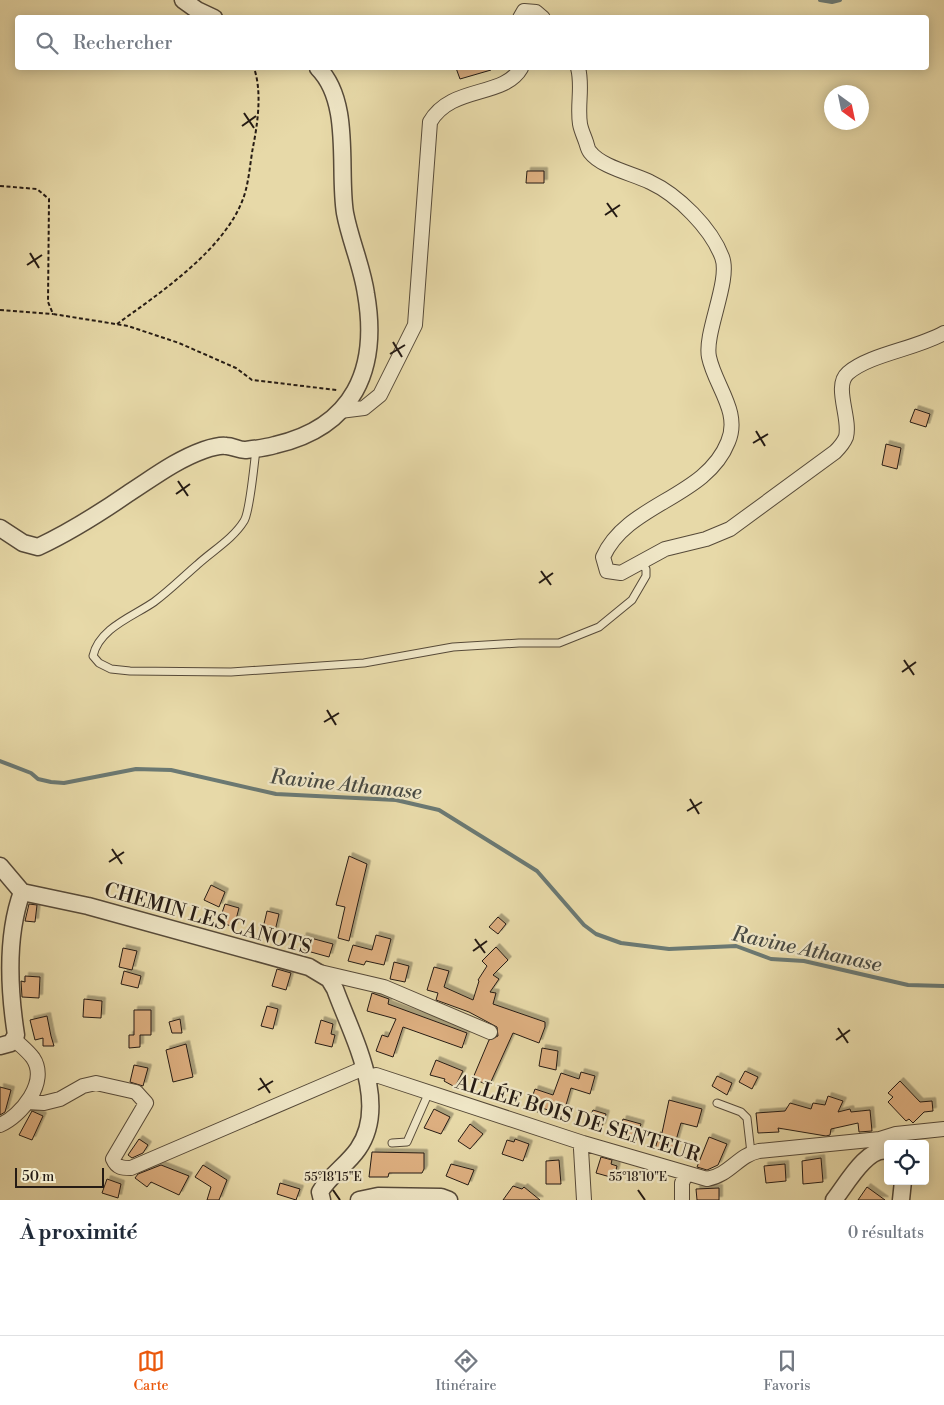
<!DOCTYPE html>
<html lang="fr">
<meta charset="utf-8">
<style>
:root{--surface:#fff;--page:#f6f6f7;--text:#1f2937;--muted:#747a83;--line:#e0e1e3;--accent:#ea580c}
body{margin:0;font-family:"Libre Bodoni",serif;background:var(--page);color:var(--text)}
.controls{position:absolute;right:15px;bottom:15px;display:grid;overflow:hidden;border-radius:5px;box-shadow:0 2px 12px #0003}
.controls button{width:45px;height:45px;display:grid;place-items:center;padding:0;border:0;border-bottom:1px solid var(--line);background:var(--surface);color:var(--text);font:25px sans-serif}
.compass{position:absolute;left:824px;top:85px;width:45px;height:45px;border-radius:50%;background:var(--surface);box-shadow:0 2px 12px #0003;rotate:147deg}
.scale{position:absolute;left:15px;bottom:12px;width:89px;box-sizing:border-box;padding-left:5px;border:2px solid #251b14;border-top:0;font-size:14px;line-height:18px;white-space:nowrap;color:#251b14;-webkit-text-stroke:4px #efe6c6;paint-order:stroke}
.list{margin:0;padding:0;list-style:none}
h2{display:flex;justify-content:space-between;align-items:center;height:65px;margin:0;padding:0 20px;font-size:21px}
h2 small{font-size:16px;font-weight:400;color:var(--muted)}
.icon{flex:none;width:28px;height:28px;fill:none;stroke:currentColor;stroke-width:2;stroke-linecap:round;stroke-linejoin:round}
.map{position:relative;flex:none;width:944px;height:1200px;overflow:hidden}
.search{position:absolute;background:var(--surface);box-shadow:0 2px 12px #0003;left:15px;right:15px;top:15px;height:55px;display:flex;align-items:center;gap:12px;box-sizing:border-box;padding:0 18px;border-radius:5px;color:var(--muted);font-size:19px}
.sheet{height:135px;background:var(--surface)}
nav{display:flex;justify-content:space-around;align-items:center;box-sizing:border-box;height:70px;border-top:1px solid var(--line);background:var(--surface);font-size:14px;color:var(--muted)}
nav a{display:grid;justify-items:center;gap:2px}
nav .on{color:var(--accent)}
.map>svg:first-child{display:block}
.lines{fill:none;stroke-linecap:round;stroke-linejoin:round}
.stream{stroke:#6b7973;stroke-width:4}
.building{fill:#ddaf80;stroke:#251b14;filter:url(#shadow)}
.service-casing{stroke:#564a39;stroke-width:9}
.minor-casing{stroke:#564a39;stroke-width:16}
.tertiary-casing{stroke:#564a39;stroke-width:19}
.path{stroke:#251b14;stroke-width:2;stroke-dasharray:4 2.5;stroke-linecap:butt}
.service{stroke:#efe6c6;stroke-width:7}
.minor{stroke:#efe6c6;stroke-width:14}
.tertiary{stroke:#efe6c6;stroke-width:16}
.ticks{fill:none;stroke:#251b14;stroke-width:2}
.labels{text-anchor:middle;stroke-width:4.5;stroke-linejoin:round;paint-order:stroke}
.street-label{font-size:20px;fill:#251b14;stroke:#efe6c6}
.water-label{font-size:21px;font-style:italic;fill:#484a43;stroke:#efe6c6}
.ticks-label{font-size:12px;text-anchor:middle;fill:#251b14;stroke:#efe6c6;stroke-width:4.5;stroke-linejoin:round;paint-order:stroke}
</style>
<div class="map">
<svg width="944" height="1200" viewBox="0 0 944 1200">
<defs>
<filter id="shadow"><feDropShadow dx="3.5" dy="-3.5" stdDeviation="0" flood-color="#0004"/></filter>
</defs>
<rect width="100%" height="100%" fill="#e7d9a8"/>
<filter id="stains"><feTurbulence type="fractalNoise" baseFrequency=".004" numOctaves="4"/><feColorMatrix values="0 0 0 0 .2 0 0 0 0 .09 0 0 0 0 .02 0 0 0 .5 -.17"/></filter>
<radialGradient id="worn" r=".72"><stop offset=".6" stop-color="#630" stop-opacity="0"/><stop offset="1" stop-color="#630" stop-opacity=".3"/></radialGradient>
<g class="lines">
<path class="stream" d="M820 0 832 2 840 0
M0 761 31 773 38 779 51 782 64 783 136 769 171 770 276 794 396 800 439 810 537 871 584 925 596 934 621 943 669 949 736 946 771 959 804 961 908 985 944 986"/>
</g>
<path class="building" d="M456 68H490L491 70 460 79Z
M527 171H544V183H526Z
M915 409 930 414 926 427 910 422Z
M886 444 901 448 897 469 882 465Z
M349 856 367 864 349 941 338 938 345 907 336 905Z
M211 885 225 892 219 907 204 900Z
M29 904 37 905 35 922 25 921Z
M225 904 239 908 234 927 219 922Z
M267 911 279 914 275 931 263 928Z
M498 917 506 924 498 934 489 927Z
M376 935 391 939 384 965 366 961 364 965 348 961 353 945 372 950Z
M303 936 333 944 329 957 300 949Z
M496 947 508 960 493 975 499 979 490 992 496 993 493 1004 545 1022V1027L539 1043 513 1033 489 1086 473 1078 489 1040 498 1036 497 1027 469 1012 436 1000 438 993 427 990 434 967 449 971 444 987 473 1000 479 981 478 980 487 966 482 961Z
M123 948 137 951 132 970 119 967Z
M394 962 409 966 405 982 390 979Z
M277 969 291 973 286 990 272 986Z
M124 971 141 976 138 988 121 984Z
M25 976 40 977 39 998 22 997 21 981 25 982Z
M372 993 389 999 388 1004 467 1033 462 1048 403 1027 393 1057 376 1051 382 1035 388 1037 396 1019 367 1011Z
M84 999 102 1001 101 1018 83 1017Z
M267 1006 278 1009 273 1029 261 1026Z
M134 1010H151V1035H140V1047L129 1048V1035H134Z
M47 1016 51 1036 54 1046H43V1038L35 1040 30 1020Z
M180 1019 182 1033H172L169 1022Z
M321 1020 333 1024 331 1034 335 1035 332 1047 315 1043Z
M186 1044 193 1077 173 1082 166 1050Z
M542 1048 558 1051 556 1070 539 1066Z
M436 1060 463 1071 455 1087 444 1081 445 1079 430 1075Z
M134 1065 148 1068 143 1086 130 1082Z
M745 1071 758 1077 752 1089 739 1082Z
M581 1072 595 1076 590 1094 571 1088 563 1115 539 1107 538 1112 528 1109 535 1089 553 1095 561 1073 579 1079Z
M717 1076 732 1083 727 1095 712 1086Z
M900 1081 920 1102 932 1101 933 1111 924 1112 913 1123 909 1119 906 1121 888 1102 893 1097 888 1093Z
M0 1087 11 1090 5 1112 0 1115Z
M828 1096 843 1101 838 1112 850 1109 851 1112 870 1110 872 1131 859 1132 858 1123 831 1129 830 1135 826 1136 778 1128 779 1132 758 1133 756 1113 785 1111 790 1103 811 1109 813 1103 825 1105Z
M669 1100 702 1109 697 1127 681 1123 672 1154 655 1149 660 1132 662 1133Z
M434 1109 450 1117 441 1134 424 1128Z
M593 1110 606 1114 602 1127 588 1122Z
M32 1111 43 1116 32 1140 19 1135Z
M623 1119 641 1124 635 1142 618 1136Z
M470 1124 483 1134 470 1149 458 1141Z
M709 1137 727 1144 718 1165 707 1170 697 1167Z
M139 1139 148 1145 143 1153 132 1158 128 1155Z
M515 1139 529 1144 523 1161 502 1154 507 1140 514 1142Z
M372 1152 424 1153V1169L422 1173H389L388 1177H369Z
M601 1157 612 1160 611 1164 617 1166 614 1178 596 1173Z
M821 1158 823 1182 803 1184 802 1161Z
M559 1160 561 1184H546V1161Z
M451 1164 474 1170 468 1185 446 1176Z
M785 1164 786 1181 766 1183 764 1166Z
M161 1165 189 1176 179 1195 151 1182 147 1187 135 1178 138 1174Z
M203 1165 227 1180 219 1200H207L211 1187 195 1177Z
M107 1179 121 1184 118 1198 102 1193Z
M280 1183 300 1189 296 1200 277 1194Z
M513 1186 522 1189 524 1187 540 1200H503Z
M867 1187 885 1200H858Z
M719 1188V1200H697L696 1189Z"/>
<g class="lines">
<g class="service-casing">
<path id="service" d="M256 450C254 464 250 512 244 521 233 539 212 551 197 565 183 577 169 591 154 602 134 616 99 628 93 656L99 663 111 669 130 671 231 672 364 663 453 647 519 643H559L599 627 632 600 646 576V569L640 563
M717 1103 741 1112 747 1118 751 1153
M392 1143 407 1142 429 1092"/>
</g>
<g class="minor-casing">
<path id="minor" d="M520 18 524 11 536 12 543 18
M578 68C583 86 577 105 580 124 581 130 584 136 586 142 587 145 588 150 590 152 601 167 634 174 650 182 678 195 711 228 722 257 731 280 704 333 709 357 715 386 741 412 728 442 706 498 627 503 603 557L607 571 621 573 665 549 706 539 730 529 835 452C839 448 844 442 846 437 851 418 833 386 848 373 870 354 916 349 944 333
M340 411 364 408 380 395 415 325 430 122C451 85 504 98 521 68
M320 972 384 987 490 1032
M367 1077 376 1075 583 1143 707 1179C730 1175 738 1155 759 1151L880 1139V1150
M27 1102 44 1103 60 1099 83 1086 96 1083 136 1092 146 1103 113 1159C117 1168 122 1168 131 1168L364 1068
M0 1125C21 1116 49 1082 33 1058 28 1051 20 1045 14 1039
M880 1139 896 1134 944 1129
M583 1143 581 1149 584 1200
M682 1200V1183L686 1174"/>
</g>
<g class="tertiary-casing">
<path id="tertiary" d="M183 0 197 10 214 18
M0 528 23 543 38 547C70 532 100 513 129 493 154 477 176 460 204 450 210 448 220 445 226 446 233 446 238 450 245 450 254 449 265 448 275 445 354 427 379 369 366 294 362 266 350 240 345 213 338 170 352 102 318 68
M0 866 22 892
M22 892 88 906 309 967 329 979 335 989C352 1036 390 1103 358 1149 347 1165 330 1175 320 1192L322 1200
M0 1046 11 1043 16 1035C9 990 6 936 22 892
M359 1200 378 1196 441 1197 449 1200
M834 1200C846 1185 867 1146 888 1151
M901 1200 903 1181"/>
</g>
<path class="path" d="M0 186 37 189 49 199 48 302 53 314 128 326 179 343 236 368 252 380 337 390
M0 310 53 314
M117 324C160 293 224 250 243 199 249 183 250 163 253 147 258 122 262 91 254 68"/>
<use href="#service" class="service"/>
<use href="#minor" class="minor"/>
<use href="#tertiary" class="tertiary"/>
</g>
<path class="ticks" d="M244 113 254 128M242 126 256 116M607 203 617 217M605 215 620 205M30 253 39 268M27 265 42 255M393 342 402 357M390 354 405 345M756 431 765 446M753 443 768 434M178 481 188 496M176 494 190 484M541 571 551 585M539 583 553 573M904 660 914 675M902 672 916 662M327 710 336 725M324 722 339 713M690 799 699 814M687 811 702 802M112 849 122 864M109 862 124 852M475 939 485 953M473 951 487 941M838 1028 848 1043M836 1040 850 1030M260 1078 270 1093M258 1090 273 1081M333 1190 340 1200M638 1190 645 1200"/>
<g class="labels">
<g class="street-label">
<text transform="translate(208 918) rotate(16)" y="7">CHEMIN LES CANOTS</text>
<text transform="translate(578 1118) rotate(17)" y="7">ALLÉE BOIS DE SENTEUR</text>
</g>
<g class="water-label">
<text transform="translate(346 784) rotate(6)" y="7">Ravine Athanase</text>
<text transform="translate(807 949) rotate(12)" y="7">Ravine Athanase</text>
</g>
</g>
<g class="ticks-label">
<text x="333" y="1181">55°18'15"E</text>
<text x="638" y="1181">55°18'10"E</text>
</g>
<rect width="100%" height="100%" filter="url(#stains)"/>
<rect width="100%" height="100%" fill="url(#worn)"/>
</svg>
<div class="controls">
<button><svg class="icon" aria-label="locate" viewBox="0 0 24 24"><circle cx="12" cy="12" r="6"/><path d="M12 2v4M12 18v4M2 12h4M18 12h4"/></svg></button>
</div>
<svg class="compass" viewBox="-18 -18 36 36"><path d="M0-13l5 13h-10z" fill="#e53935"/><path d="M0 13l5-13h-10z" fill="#747a83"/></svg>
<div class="scale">50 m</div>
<div class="search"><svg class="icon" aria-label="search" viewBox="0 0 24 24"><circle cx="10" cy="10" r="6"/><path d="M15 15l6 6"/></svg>Rechercher</div>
</div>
<section class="sheet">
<h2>À proximité<small>0 résultats</small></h2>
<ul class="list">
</ul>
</section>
<nav>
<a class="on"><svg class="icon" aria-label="map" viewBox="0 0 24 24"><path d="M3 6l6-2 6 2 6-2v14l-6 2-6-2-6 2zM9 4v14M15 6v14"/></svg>Carte</a>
<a><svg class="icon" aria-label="directions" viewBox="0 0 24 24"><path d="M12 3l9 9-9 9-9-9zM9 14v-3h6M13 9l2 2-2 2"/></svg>Itinéraire</a>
<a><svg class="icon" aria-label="saved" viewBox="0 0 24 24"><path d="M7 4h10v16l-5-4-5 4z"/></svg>Favoris</a>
</nav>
